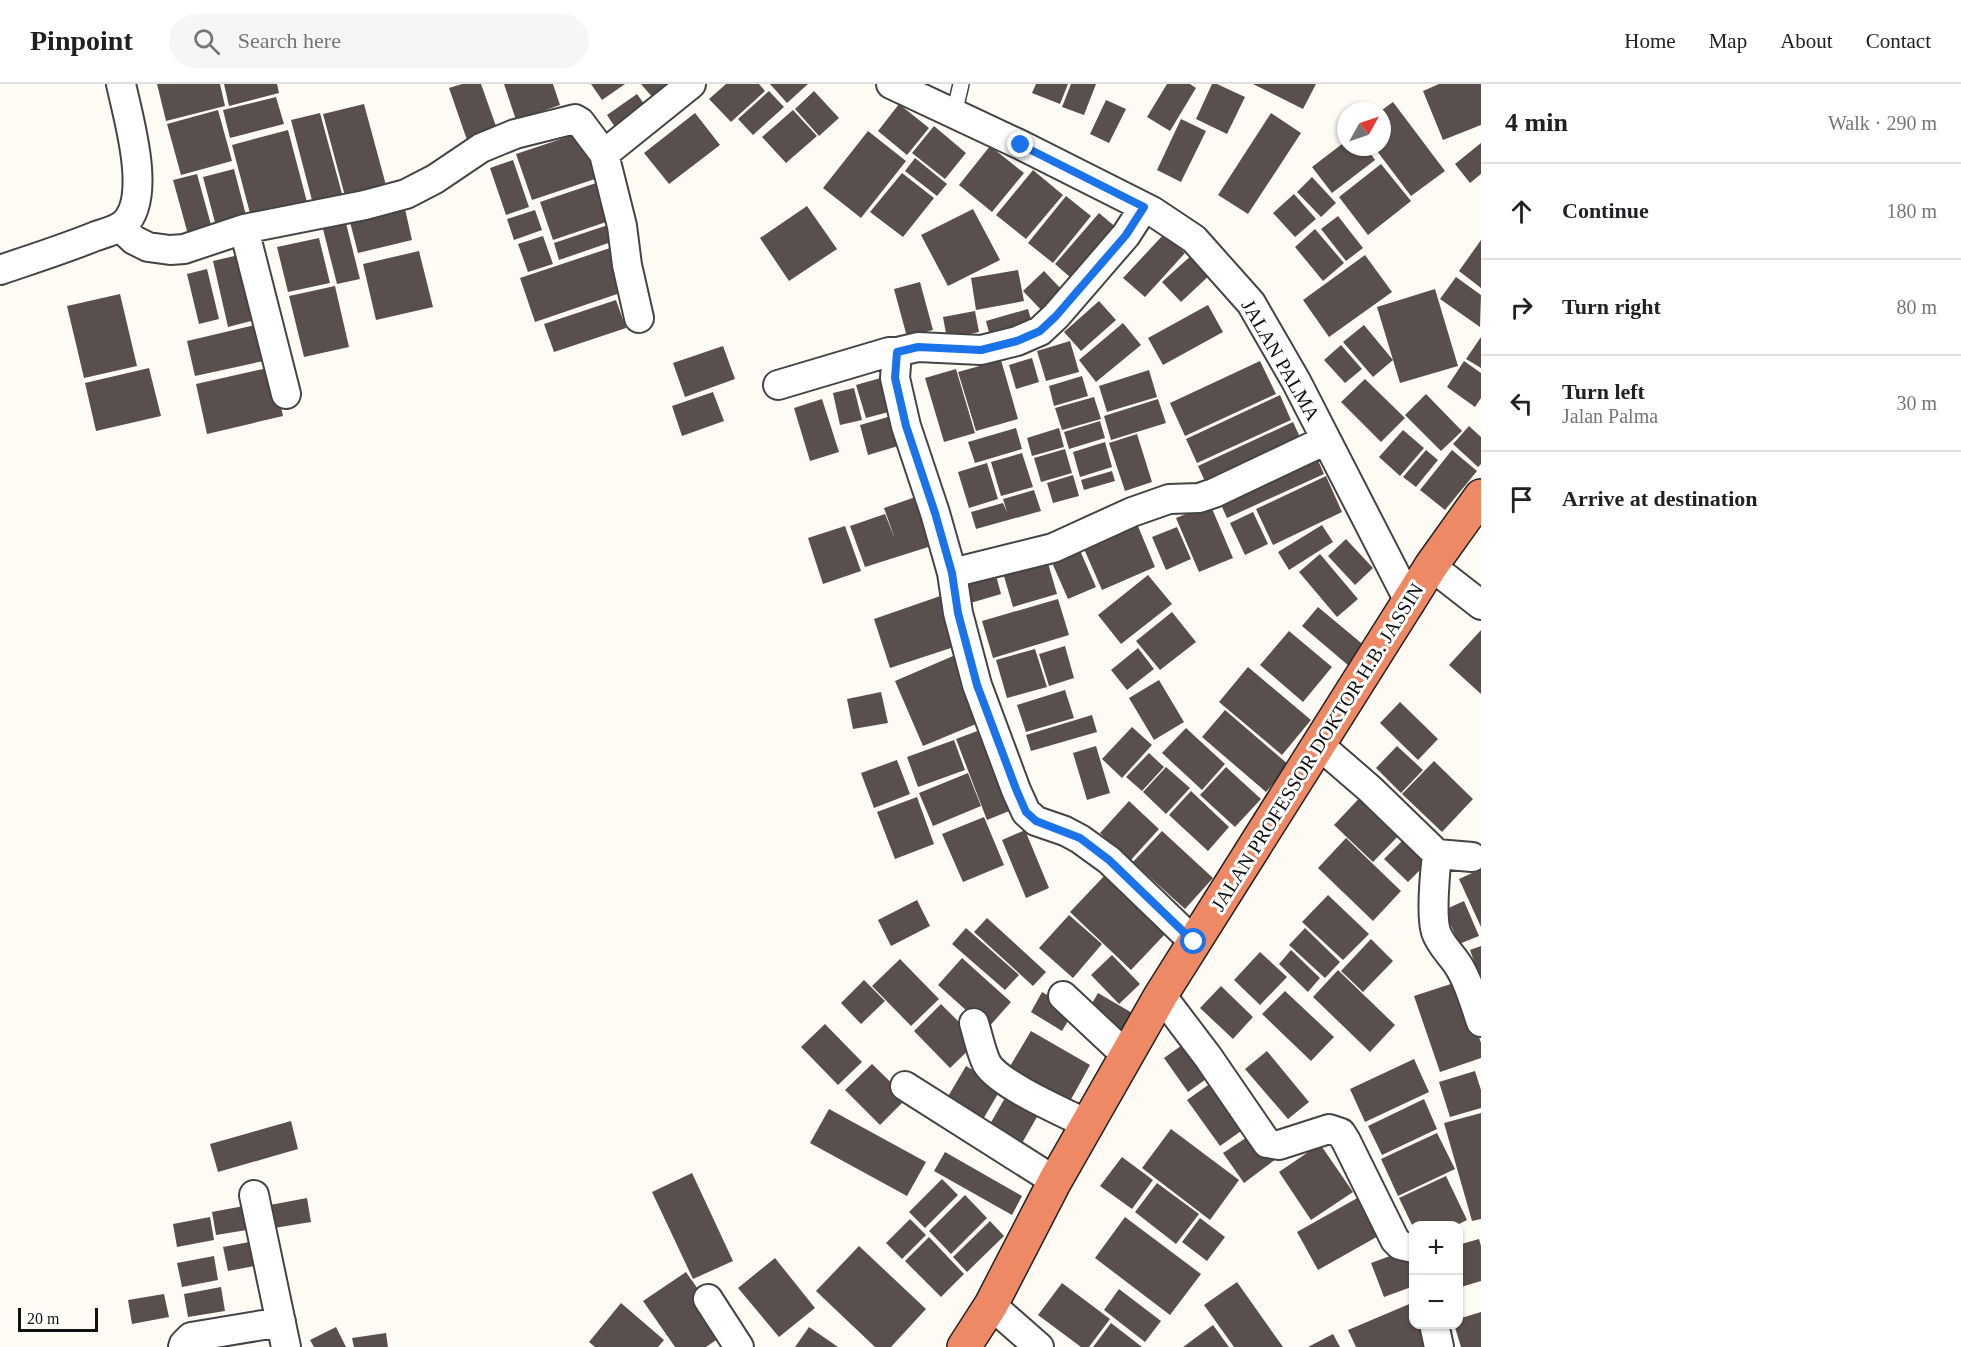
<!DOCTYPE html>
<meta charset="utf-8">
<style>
:root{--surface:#fff;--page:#f6f6f6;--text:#202124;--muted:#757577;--line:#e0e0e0}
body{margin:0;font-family:"Times New Roman",serif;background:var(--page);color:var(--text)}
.controls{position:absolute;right:18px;bottom:18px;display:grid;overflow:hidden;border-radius:12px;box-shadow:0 2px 4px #0004}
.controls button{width:54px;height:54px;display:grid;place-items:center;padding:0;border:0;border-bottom:2px solid var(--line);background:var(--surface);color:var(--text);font:30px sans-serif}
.compass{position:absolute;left:1337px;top:18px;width:54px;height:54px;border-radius:50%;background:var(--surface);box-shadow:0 2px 4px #0004;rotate:50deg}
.scale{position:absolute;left:18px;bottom:15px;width:80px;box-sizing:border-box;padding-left:6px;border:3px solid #111;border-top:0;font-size:16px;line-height:21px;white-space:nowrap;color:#111;-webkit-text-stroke:4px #fff;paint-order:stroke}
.stop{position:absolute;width:18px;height:18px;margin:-14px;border:4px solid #1a73e8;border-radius:50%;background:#fff}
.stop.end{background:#1a73e8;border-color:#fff;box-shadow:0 2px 6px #0008}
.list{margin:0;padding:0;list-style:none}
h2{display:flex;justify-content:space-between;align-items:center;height:78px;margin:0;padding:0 24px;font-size:26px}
h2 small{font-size:20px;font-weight:400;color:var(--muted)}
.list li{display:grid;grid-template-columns:39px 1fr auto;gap:18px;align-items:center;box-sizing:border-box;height:96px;padding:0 24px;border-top:2px solid var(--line)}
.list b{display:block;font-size:22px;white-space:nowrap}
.list p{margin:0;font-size:20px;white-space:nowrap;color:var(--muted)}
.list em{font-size:20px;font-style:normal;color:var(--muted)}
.icon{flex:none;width:33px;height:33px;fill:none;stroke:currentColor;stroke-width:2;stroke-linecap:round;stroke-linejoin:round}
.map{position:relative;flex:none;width:1481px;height:1263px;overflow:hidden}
header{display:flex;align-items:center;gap:36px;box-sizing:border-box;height:84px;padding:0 30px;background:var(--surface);border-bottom:2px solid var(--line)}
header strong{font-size:28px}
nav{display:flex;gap:33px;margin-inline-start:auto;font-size:21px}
.search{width:420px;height:54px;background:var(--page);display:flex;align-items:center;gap:15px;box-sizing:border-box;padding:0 21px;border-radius:33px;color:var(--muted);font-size:22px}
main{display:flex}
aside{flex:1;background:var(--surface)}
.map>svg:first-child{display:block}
.building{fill:#59504e}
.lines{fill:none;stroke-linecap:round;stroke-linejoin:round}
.lane-casing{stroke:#444;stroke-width:18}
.street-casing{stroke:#444;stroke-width:32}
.highway-casing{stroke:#222;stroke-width:36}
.lane{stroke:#fff;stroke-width:15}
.street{stroke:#fff;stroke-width:28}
.highway{stroke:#ed8a65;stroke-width:33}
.route{stroke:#1a73e8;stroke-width:8}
.labels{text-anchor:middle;stroke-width:6;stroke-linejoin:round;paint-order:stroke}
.street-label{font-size:20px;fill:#111;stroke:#fff}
</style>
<header>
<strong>Pinpoint</strong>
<div class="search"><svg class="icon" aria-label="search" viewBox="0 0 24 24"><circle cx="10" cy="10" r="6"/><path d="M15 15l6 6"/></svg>Search here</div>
<nav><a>Home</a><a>Map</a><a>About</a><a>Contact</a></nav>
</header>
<main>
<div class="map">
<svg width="1481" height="1263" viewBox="0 0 1481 1263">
<rect width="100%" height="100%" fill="#fefbf5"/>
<path class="building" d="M157 0H220L225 22 166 37Z
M224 0H277L279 9 229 22Z
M462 0H481L497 45 467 56 449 4Z
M504 0H553L560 21 516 36Z
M591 0H625L602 16Z
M641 0H686L660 22Z
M726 0H759L765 7 731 38 709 15Z
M770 0H808L787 19Z
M1036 0H1068L1060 20 1032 9Z
M1071 0H1096L1084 31 1062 23Z
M1167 0H1190L1196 4 1170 47 1147 33Z
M1212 0H1217L1245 13 1227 50 1196 35Z
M1253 0H1316L1303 25Z
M1439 0H1481V41L1443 56 1423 7Z
M769 7 784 23 753 51 738 35Z
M814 7 839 34 819 52 795 25Z
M637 10 652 31 621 52 607 31Z
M276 13 284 40 230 54 223 26Z
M1106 16 1126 25 1109 59 1090 50Z
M1393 18 1445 87 1411 112 1374 63H1382V26Z
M364 20 387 105 346 116 323 30Z
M899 20 929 44 907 71 878 47Z
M218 26 232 77 181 91 167 40Z
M793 26 817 52 786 79 762 53Z
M320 29 344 117 314 124 291 36Z
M695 29 720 61 669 100 644 69Z
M1271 29 1301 49 1248 130 1218 111Z
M1181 35 1206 47 1181 98 1157 86Z
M934 42 966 69 945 95 912 69Z
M288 46 307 118 251 133 232 61Z
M585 47 601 93 532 116 516 70Z
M868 47 906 77 861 134 823 104Z
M1346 57V63H1366L1375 76 1332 109 1312 83Z
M1481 59V90L1470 99 1455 80Z
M990 62 1024 89 992 128 959 101Z
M915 74 947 100 937 112 905 87Z
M513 76 529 123 506 131 490 84Z
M1381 80 1411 117 1368 151 1339 113Z
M234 85 248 139 217 146 203 93Z
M1033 86 1063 111 1026 155 996 131Z
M902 89 934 114 903 153 870 128Z
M197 90 213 148 189 154 173 96Z
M1312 93 1336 119 1321 133 1297 108Z
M602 97 615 135 553 156 540 118Z
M1294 110 1316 135 1295 153 1273 129Z
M1066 112 1091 132 1053 179 1028 159Z
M807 122 837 165 789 197 760 154Z
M405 125 412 156 358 169 350 138Z
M973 125 1000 176 948 202 921 151Z
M535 126 542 146 514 156 507 135Z
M1099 129 1124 150 1079 201 1055 180Z
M1338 132 1363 164 1346 177 1321 145Z
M346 139 360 195 337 200 323 145Z
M614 139 620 155 559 176 554 159Z
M1315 145 1344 179 1323 197 1295 163Z
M1164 150 1185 169 1145 213 1123 194Z
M543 152 553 180 528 188 518 160Z
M319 154 330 199 288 208 277 163Z
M1481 156V204L1459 187Z
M610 164 626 207 535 238 520 194Z
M419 167 433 223 376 236 363 180Z
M247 169 263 234 228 243 213 177Z
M1194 169 1212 189 1181 218 1162 198Z
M1365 171 1392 208 1329 253 1303 216Z
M207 185 219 235 199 240 187 190Z
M1018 186 1024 217 976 226 971 194Z
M1044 187 1065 209 1044 229 1023 207Z
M1456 193 1481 211 1480 243 1440 215Z
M920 198 933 246 907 253 894 205Z
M335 202 349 263 304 273 289 212Z
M1435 205 1458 282 1400 299 1377 223Z
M120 210 137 282 84 294 67 222Z
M616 216 626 244 554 268 544 240Z
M1099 217 1116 236 1081 267 1064 248Z
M1208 221 1223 248 1163 281 1148 254Z
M1028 225 1035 249 992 260 986 237Z
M975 227 979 248 947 255 943 233Z
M1123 239 1141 261 1096 298 1079 276Z
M259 240 268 276 195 292 187 257Z
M1364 241 1393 276 1373 293 1343 258Z
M1481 253V284L1466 275Z
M1070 257 1079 288 1046 297 1037 267Z
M1341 261 1362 285 1345 299 1324 276Z
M723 262 735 295 685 313 673 279Z
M1032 274 1039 298 1016 305 1009 281Z
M1001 276 1018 335 976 347 958 288Z
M1260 277 1276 310 1185 352 1170 319Z
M1464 277 1481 289V314L1475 323 1447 303Z
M272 283 283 332 207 350 196 300Z
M149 284 161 332 96 347 85 299Z
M956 285 975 349 944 358 925 294Z
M1149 286 1157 313 1107 328 1099 302Z
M891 291 900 325 866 334 856 301Z
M1082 292 1088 312 1054 322 1049 302Z
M1365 295 1405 334 1381 358 1341 318Z
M854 304 862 336 840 341 833 309Z
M713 308 724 337 682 352 672 322Z
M1426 310 1462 347 1441 367 1405 331Z
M1280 311 1291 336 1197 379 1186 355Z
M1094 313 1101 335 1062 346 1055 324Z
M822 315 839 368 810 377 794 324Z
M1158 315 1166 339 1111 356 1104 332Z
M895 331 905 360 868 371 860 341Z
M1100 337 1105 354 1069 365 1064 348Z
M1293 338 1304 362 1209 406 1198 382Z
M1469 342 1481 353V380L1478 383 1453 360Z
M1016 344 1022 365 975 379 968 358Z
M1059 344 1064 363 1032 372 1027 354Z
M1403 346 1424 364 1400 392 1379 373Z
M1137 350 1152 398 1125 407 1109 359Z
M1105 358 1112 383 1080 393 1073 368Z
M1065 365 1072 389 1041 398 1034 374Z
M1426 366 1438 376 1416 403 1403 393Z
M1452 366 1477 387 1445 426 1420 406Z
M1314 367 1324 390 1227 434 1217 412Z
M1022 369 1033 403 1001 412 991 378Z
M987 379 998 415 969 424 958 388Z
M1112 387 1115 397 1084 406 1081 396Z
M1073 391 1079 412 1053 419 1047 399Z
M1326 392 1342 428 1273 461 1256 425Z
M1034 406 1041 427 976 445 971 428 1003 419 1007 428 1003 415Z
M924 410 941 459 865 483 850 442 885 430 895 455 884 424Z
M1210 420 1233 474 1199 488 1176 434Z
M1253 428 1268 460 1245 471 1230 439Z
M1135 435 1155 483 1102 506 1081 458Z
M1322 441 1333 458 1289 486 1278 468Z
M845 442 861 487 823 500 808 454Z
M1177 443 1191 475 1166 486 1152 453Z
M1346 455 1373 484 1355 501 1328 472Z
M1078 462 1096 503 1068 515 1050 474Z
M1045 469 1057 510 1013 523 1001 482Z
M1320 470 1358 515 1337 533 1299 488Z
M994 484 1001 510 967 520 959 495Z
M1148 491 1172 520 1121 560 1098 531Z
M946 510 963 560 890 584 874 535Z
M1058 515 1069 551 993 574 982 537Z
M1318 523 1366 563 1349 582 1302 542Z
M1172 528 1196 558 1160 586 1136 557Z
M1481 546V610L1449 581Z
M1289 547 1332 583 1303 618 1260 581Z
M1065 562 1074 594 1049 602 1039 570Z
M1138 564 1154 585 1127 606 1111 586Z
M1035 565 1047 603 1007 614 996 576Z
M960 569 988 635 923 662 895 597Z
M1248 583 1311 636 1282 671 1219 618Z
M1159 596 1184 638 1154 656 1129 614Z
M1065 606 1074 634 1026 648 1017 621Z
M881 608 888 639 853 645 847 615Z
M1400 618 1438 655 1418 676 1380 639Z
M1225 626 1289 681 1266 708 1202 653Z
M1092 631 1097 648 1031 667 1026 651Z
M988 643 1019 723 987 736 956 655Z
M1132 643 1152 661 1122 694 1102 675Z
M1186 644 1225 680 1202 706 1162 669Z
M954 656 965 686 918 703 907 673Z
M1096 662 1110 709 1087 716 1073 669Z
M1397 662 1423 686 1401 709 1376 684Z
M1149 669 1164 683 1142 707 1126 693Z
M897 676 910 710 874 724 861 689Z
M1434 677 1473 715 1442 748 1402 710Z
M1166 683 1190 704 1166 730 1143 708Z
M1226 683 1261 715 1235 743 1200 711Z
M968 689 981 722 933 742 919 709Z
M1191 707 1229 743 1208 767 1169 731Z
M1366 707 1405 745 1373 778 1334 741Z
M917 713 934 760 895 775 877 728Z
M1129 717 1159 745 1130 777 1100 749Z
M984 733 1004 781 963 798 942 750Z
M1025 746 1049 804 1026 814 1002 756Z
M1162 747 1213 794 1185 825 1133 778Z
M1407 752 1431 775 1408 798 1384 775Z
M1346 754 1401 807 1373 837 1318 784Z
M1481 785V843L1459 795Z
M1106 790 1167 848 1131 886 1070 828Z
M1328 811 1369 850 1343 876 1302 838Z
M917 816 930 842 891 862 878 836Z
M1464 817 1479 852 1459 860 1444 826Z
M1069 831 1102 860 1073 894 1039 864Z
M987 834 1046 888 1033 902 974 848Z
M966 844 1019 891 1005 906 952 860Z
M1305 844 1340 878 1325 894 1289 861Z
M1371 855 1393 877 1363 908 1341 887Z
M1481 862V897L1470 866Z
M1291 866 1320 894 1308 908 1279 880Z
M1260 868 1287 893 1260 921 1234 896Z
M1112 871 1140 900 1119 920 1091 891Z
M962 874 1011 918 987 945 938 901Z
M900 875 939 915 911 942 872 902Z
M1338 886 1395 941 1370 968 1313 913Z
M864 896 885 917 861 940 841 919Z
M1460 897 1481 959V974L1440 988 1414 912Z
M1221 902 1253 933 1233 955 1200 924Z
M1285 907 1334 953 1311 977 1262 930Z
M1042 908 1074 927 1062 947 1031 928Z
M1098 909 1134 930 1123 949 1087 928Z
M941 920 978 957 950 984 914 947Z
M825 940 862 978 838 1001 801 963Z
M1031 947 1090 981 1069 1019 1009 984Z
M1192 954 1216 988 1188 1008 1164 974Z
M1267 967 1309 1018 1288 1035 1245 985Z
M1414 975 1429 1008 1365 1038 1350 1005Z
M872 980 907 1014 880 1041 845 1006Z
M966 982 1002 1003 979 1042 943 1021Z
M1475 987 1481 1006V1024L1450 1033 1439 998Z
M1218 994 1251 1040 1220 1062 1187 1016Z
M1009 1007 1041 1026 1018 1066 986 1047Z
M1424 1015 1437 1045 1382 1071 1368 1042Z
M829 1025 926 1078 907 1112 810 1059Z
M1481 1029V1135L1472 1137 1444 1039Z
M291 1037 298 1065 218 1088 210 1060Z
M1171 1045 1239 1096 1210 1136 1142 1084Z
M1255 1048 1276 1075 1244 1099 1223 1069Z
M1437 1049 1455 1085 1398 1112 1381 1075Z
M1320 1060 1353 1108 1311 1136 1279 1088Z
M945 1068 1022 1112 1012 1131 934 1087Z
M1122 1073 1153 1096 1132 1125 1100 1102Z
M692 1089 733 1177 693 1195 652 1108Z
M1446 1092 1467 1136 1455 1142H1414V1145L1399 1114Z
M942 1095 958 1111 925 1144 909 1128Z
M1157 1099 1199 1130 1176 1160 1135 1128Z
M1368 1108 1389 1146 1318 1186 1297 1148Z
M965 1111 987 1134 951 1170 929 1147Z
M307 1114 311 1138 274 1144 270 1121Z
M249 1121 253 1145 216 1151 212 1128Z
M210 1133 214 1156 177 1163 173 1140Z
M1125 1133 1201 1190 1170 1231 1095 1174Z
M1200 1134 1225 1153 1207 1177 1182 1158Z
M910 1135 926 1151 902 1175 886 1159Z
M990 1137 1004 1152 967 1188 953 1173Z
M929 1153 964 1190 941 1213 905 1177Z
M1479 1155 1481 1162V1197L1461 1203 1458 1194V1161Z
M260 1156 265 1180 228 1187 223 1163Z
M859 1162 926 1225 891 1263H875L816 1207Z
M1412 1164 1414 1202 1384 1213 1371 1179Z
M214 1172 218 1196 182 1203 177 1179Z
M775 1174 815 1224 779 1253 738 1204Z
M686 1188 728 1248 706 1263H675L643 1217Z
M1237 1198 1283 1263H1234L1204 1221Z
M1062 1199 1110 1235 1089 1263H1081L1038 1231Z
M221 1203 225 1227 188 1233 184 1210Z
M1119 1205 1161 1237 1145 1258 1104 1226Z
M164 1210 169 1233 132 1240 128 1216Z
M1414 1218V1240H1423L1433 1263H1356L1348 1246Z
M621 1219 664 1256 658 1263H595L589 1258Z
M1481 1228V1263H1461L1454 1240H1458V1235Z
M1111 1239 1142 1263H1093Z
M1213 1241 1229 1263H1183Z
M336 1243 346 1263H314L310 1256Z
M809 1243 838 1263H795Z
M386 1249 388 1263H354L352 1254Z
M1333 1250 1340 1263H1308Z"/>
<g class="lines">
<g class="lane-casing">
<path id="lane" d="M954 30 961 0"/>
</g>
<g class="street-casing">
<path id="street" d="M891 0 1021 61 1152 127 1194 155 1251 219 1296 297 1410 519
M604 70 691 0
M1144 123 1126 151 1056 232 1040 247 1017 257 981 266 918 263 897 268 895 294 906 342 935 429 952 489 958 529 977 601 1016 706 1026 728 1036 737 1065 747 1080 755 1109 776 1194 858
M120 143 134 156 148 163 170 166 184 165 244 145 365 121 406 110 435 95 481 64 515 50 575 35 580 38 604 70 622 142 627 181 639 234
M244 145 286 310
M0 186C32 175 64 165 96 152 105 149 118 146 125 139 152 112 128 33 121 0
M778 301 889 268H897
M1431 482 1481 521
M952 489 1053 464 1132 428 1169 415 1199 414 1214 409 1326 356
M1318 660 1370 705 1437 770 1472 773
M1437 770C1435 788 1431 832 1436 848 1441 863 1454 872 1461 886 1470 902 1475 921 1481 938
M1161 911 1208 973 1267 1059 1279 1061 1329 1045 1341 1049 1346 1057 1395 1156 1400 1161 1414 1164
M1063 912 1126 971
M974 939C978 952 981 968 987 980 1000 1001 1063 1028 1087 1040
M905 1002 1055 1097
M254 1111 286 1263
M708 1215 739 1263
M991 1221 1039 1263
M1434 1240 1439 1263
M183 1263 184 1260 191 1253 281 1238"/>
</g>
<g class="highway-casing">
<path id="highway" d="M964 1263 991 1221 1055 1097 1161 911 1431 482 1481 412"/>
</g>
<use href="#lane" class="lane"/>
<use href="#street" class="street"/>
<use href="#highway" class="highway"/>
</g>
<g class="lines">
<path class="route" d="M1021 61 1144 123 1126 151 1056 232 1040 247 1017 257 981 266 918 263 897 268 895 294 906 342 935 429 952 489 958 529 977 601 1016 705 1026 728 1036 737 1080 754 1109 776 1194 858"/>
</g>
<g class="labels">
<g class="street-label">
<text transform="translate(1281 276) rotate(60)" y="7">JALAN PALMA</text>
<text transform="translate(1317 663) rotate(-58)" y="7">JALAN PROFESSOR DOKTOR H.B. JASSIN</text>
</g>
</g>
</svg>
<div class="controls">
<button>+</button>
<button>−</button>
</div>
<svg class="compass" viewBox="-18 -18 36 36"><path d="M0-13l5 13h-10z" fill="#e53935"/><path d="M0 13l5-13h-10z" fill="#757577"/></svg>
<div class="scale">20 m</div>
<div class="stop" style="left:1194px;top:858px"></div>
<div class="stop end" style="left:1021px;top:61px"></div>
</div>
<aside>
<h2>4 min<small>Walk · 290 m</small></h2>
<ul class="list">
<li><svg class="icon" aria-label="ahead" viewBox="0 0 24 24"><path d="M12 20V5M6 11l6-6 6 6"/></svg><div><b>Continue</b></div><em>180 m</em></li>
<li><svg class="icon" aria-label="right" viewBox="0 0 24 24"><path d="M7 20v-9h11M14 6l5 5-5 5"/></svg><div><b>Turn right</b></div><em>80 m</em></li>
<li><svg class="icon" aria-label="left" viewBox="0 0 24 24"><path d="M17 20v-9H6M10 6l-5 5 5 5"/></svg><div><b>Turn left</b><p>Jalan Palma</p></div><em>30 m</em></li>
<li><svg class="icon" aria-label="arrive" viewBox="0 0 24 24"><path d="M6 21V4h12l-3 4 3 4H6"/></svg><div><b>Arrive at destination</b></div></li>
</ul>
</aside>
</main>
